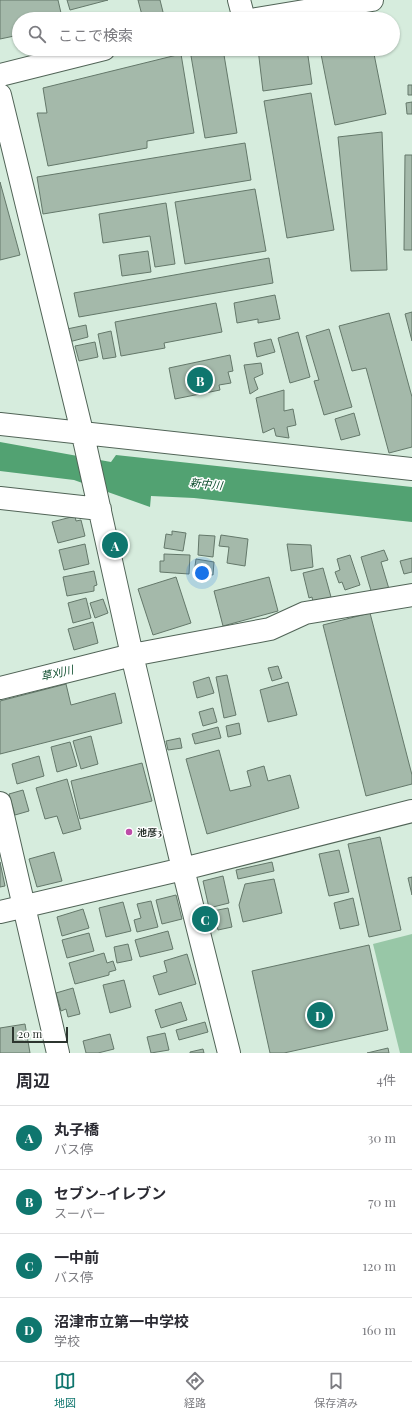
<!DOCTYPE html>
<html lang="ja">
<meta charset="utf-8">
<style>
:root{--surface:#fff;--page:#f2f2f3;--text:#2b2b33;--muted:#7c7c81;--line:#e1e1e2;--accent:#0f766e}
body{margin:0;font-family:"Playfair Display","Noto Sans JP",serif;background:var(--page);color:var(--text)}
.scale{position:absolute;left:12px;bottom:10px;width:56px;box-sizing:border-box;padding-left:4px;border:2px solid #2c352f;border-top:0;font-size:11px;line-height:14px;white-space:nowrap;color:#2c352f;-webkit-text-stroke:3px #fff;paint-order:stroke}
.you{position:absolute;left:202px;top:573px;width:14px;height:14px;margin:-10px;border:3px solid #fff;border-radius:50%;background:#1a73e8;box-shadow:0 0 0 6px #1a73e833}
.badge{display:grid;place-items:center;width:26px;height:26px;border-radius:50%;background:var(--accent);color:#fff;font-size:13px;font-weight:700}
.pin{position:absolute;translate:-50% -50%;border:2px solid #fff;box-shadow:0 1px 4px #0006}
.list{margin:0;padding:0;list-style:none}
h2{display:flex;justify-content:space-between;align-items:center;height:52px;margin:0;padding:0 16px;font-size:17px}
h2 small{font-size:13px;font-weight:400;color:var(--muted)}
.list li{display:grid;grid-template-columns:26px 1fr auto;gap:12px;align-items:center;box-sizing:border-box;height:64px;padding:0 16px;border-top:1px solid var(--line)}
.list b{display:block;font-size:15px;white-space:nowrap}
.list p{margin:0;font-size:13px;white-space:nowrap;color:var(--muted)}
.list em{font-size:13px;font-style:normal;color:var(--muted)}
.icon{flex:none;width:22px;height:22px;fill:none;stroke:currentColor;stroke-width:2;stroke-linecap:round;stroke-linejoin:round}
.map{position:relative;flex:none;width:412px;height:1053px;overflow:hidden}
.search{position:absolute;background:var(--surface);box-shadow:0 1px 3px #0004;left:12px;right:12px;top:12px;height:44px;display:flex;align-items:center;gap:10px;box-sizing:border-box;padding:0 14px;border-radius:22px;color:var(--muted);font-size:15px}
.sheet{height:308px;background:var(--surface)}
nav{display:flex;justify-content:space-around;align-items:center;box-sizing:border-box;height:56px;border-top:1px solid var(--line);background:var(--surface);font-size:11px;color:var(--muted)}
nav a{display:grid;justify-items:center;gap:2px}
nav .on{color:var(--accent)}
.map>svg:first-child{display:block}
.green{fill:#98c7a7}
.water{fill:#52a272}
.building{fill:#a4b9aa;stroke:#64786a}
.lines{fill:none;stroke-linecap:round;stroke-linejoin:round}
.minor-casing{stroke:#516457;stroke-width:24}
.minor{stroke:#fff;stroke-width:22}
.poi-dot{fill:#bd4ca8;stroke:#fff;stroke-width:1.5}
.labels{text-anchor:middle;stroke-width:3;stroke-linejoin:round;paint-order:stroke}
.poi-label{font-size:10px;font-weight:bold;fill:#2c352f;stroke:#fff;text-anchor:start}
.water-label{font-size:11px;font-style:italic;fill:#0b4b2b;stroke:#fff}
</style>
<div class="map">
<svg width="412" height="1053" viewBox="0 0 412 1053">
<rect width="100%" height="100%" fill="#d6ecdd"/>
<path class="green" d="M412 934V1053H400L373 944Z"/>
<path class="water" d="M0 442 111 462 116 455 412 487V522L194 498 151 496 150 507 74 480 0 471Z"/>
<path class="building" d="M0 0H58L61 13 37 19H19V35L0 39Z
M67 0H108L70 10Z
M138 0H160L164 16 153 19H143Z
M197 49H223L237 133 205 138 190 50Z
M258 49H307L312 84 263 91Z
M320 49H373L386 114 335 125Z
M181 54 194 133 147 141V148L48 166 37 113H47L43 88Z
M408 85H412V95H408Z
M311 93 334 230 287 238 264 101Z
M412 102V114H407L406 103Z
M382 132 387 270 351 271 338 137Z
M245 143 251 180 43 214 37 177Z
M405 155H412V250H404Z
M0 182 20 255 0 260Z
M255 189 266 251 185 264 175 202Z
M166 203 175 264 155 267 150 236 103 243 99 214Z
M148 251 151 272 122 276 119 255Z
M269 258 273 283 79 317 74 293Z
M275 295 280 319 258 323V319L237 323 234 303Z
M216 303 222 332 164 343 165 348 121 356 115 322Z
M412 312V341L405 314Z
M389 313 412 397V447L389 453 366 368 352 371 339 326Z
M86 325 88 337 69 342 67 329Z
M329 329 352 407 324 415 314 381 319 380 306 336Z
M111 331 116 357 103 359 98 334Z
M298 332 310 377 290 383 278 338Z
M271 339 275 352 257 357 254 343Z
M95 342 98 357 79 361 75 346Z
M230 355 233 371 228 372 231 383 219 385 220 390 175 399 169 368Z
M261 363 263 374 254 378 258 389 250 394 244 365Z
M284 390V411L293 409 296 425 287 427 289 438 276 436 274 428 263 433 256 398Z
M354 413 360 435 341 440 335 419Z
M75 516 76 521 81 520 85 536 58 543 52 522Z
M172 531 186 533 183 551 164 548 166 534 172 535Z
M199 535 215 536 213 557 198 555Z
M221 535 248 539 245 566 227 563 229 547 219 546Z
M85 544 89 564 64 570 59 550Z
M287 544 311 545 313 567 291 571Z
M384 550 388 560 381 562 389 589 372 594 361 557Z
M164 554 190 555 189 574 160 572V561H164Z
M350 555 360 585 345 590 342 582 339 583 335 572 340 570 337 559Z
M412 558V572L404 574 400 561Z
M196 559 214 562 213 575 194 573Z
M323 568 331 597 313 602 312 597 309 598 303 573Z
M94 571 97 585 94 586V591L67 596 63 577Z
M176 577 191 623 153 635 138 589Z
M269 577 278 611 223 626 214 591Z
M86 598 91 618 73 623 68 603Z
M103 599 108 613 95 618 90 603Z
M370 613 412 775V784L366 796 323 625Z
M93 622 98 643 74 650 68 629Z
M278 666 282 678 272 681 268 668Z
M227 675 236 715 224 718 216 677Z
M209 677 214 693 197 698 193 682Z
M288 682 297 715 268 722 260 690Z
M66 684 71 705 115 693 122 723 0 754V701Z
M213 708 217 722 203 726 199 712Z
M239 723 241 734 228 737 226 726Z
M218 727 221 738 195 744 192 734Z
M91 736 98 764 81 769 73 741Z
M180 738 182 748 168 750 166 741Z
M70 742 77 766 57 772 51 747Z
M219 750 230 791 251 786 247 771 264 766 268 781 290 775 299 808 207 834 186 759Z
M39 756 44 776 17 784 12 764Z
M142 763 152 801 80 819 71 781Z
M67 779 81 829 63 834 57 816 45 819 36 788Z
M23 790 29 811 15 815 9 794Z
M380 837 401 930 369 937 348 844Z
M339 850 349 892 329 896 319 854Z
M54 852 62 881 37 887 29 859Z
M0 862 5 886 0 887Z
M272 862 274 871 238 879 236 870Z
M223 876 229 903 209 908 203 881Z
M412 877V895L408 878Z
M274 879 282 913 243 922 239 905 245 884Z
M176 895 182 919 162 924 156 900Z
M353 898 359 925 340 929 334 903Z
M151 901 158 927 137 932 134 920 141 918 137 904Z
M123 902 131 931 106 937 99 908Z
M228 908 232 927 218 930 213 911Z
M83 909 89 928 62 936 57 917Z
M168 931 173 949 140 957 135 940Z
M89 933 94 951 67 958 62 940Z
M128 944 132 960 117 963 114 947Z
M369 945 388 1030 284 1053H270L252 971Z
M104 953 107 963 113 961 116 970 109 972V975L75 984 69 963Z
M187 954 196 984 159 995 153 976 167 972 164 961Z
M124 980 131 1007 110 1013 103 985Z
M73 988 80 1014 68 1017 66 1009 61 1011 56 993Z
M181 1002 187 1020 161 1028 155 1010Z
M205 1022 208 1032 179 1040 176 1030Z
M25 1024 30 1053H0V1028Z
M165 1033 169 1050 151 1053 147 1037Z
M110 1034 114 1049 98 1053H86L83 1041Z
M388 1048 389 1053H367Z
M203 1049 204 1053H190V1052Z"/>
<g class="lines">
<g class="minor-casing">
<path id="minor" d="M239 0 244 19
M256 19 372 0
M0 75 104 49
M0 95 85 444 132 655 183 869 229 1053
M0 424 412 469
M0 498 100 509
M0 688 132 655 270 629 305 613 412 595
M0 803 58 1053
M0 912 183 869 412 811"/>
</g>
<use href="#minor" class="minor"/>
</g>
<circle class="poi-dot" cx="129" cy="832" r="4"/>
<g class="labels">
<g class="poi-label">
<text x="137" y="836">池彦3</text>
</g>
<g class="water-label">
<text transform="translate(206 484) rotate(6)" y="4">新中川</text>
<text transform="translate(57 673) rotate(-13)" y="4">草刈川</text>
</g>
</g>
</svg>
<div class="scale">20 m</div>
<div class="you"></div>
<div class="pin badge" style="left:115px;top:545px">A</div>
<div class="pin badge" style="left:200px;top:380px">B</div>
<div class="pin badge" style="left:205px;top:919px">C</div>
<div class="pin badge" style="left:320px;top:1015px">D</div>
<div class="search"><svg class="icon" aria-label="search" viewBox="0 0 24 24"><circle cx="10" cy="10" r="6"/><path d="M15 15l6 6"/></svg>ここで検索</div>
</div>
<section class="sheet">
<h2>周辺<small>4件</small></h2>
<ul class="list">
<li><span class="badge">A</span><div><b>丸子橋</b><p>バス停</p></div><em>30 m</em></li>
<li><span class="badge">B</span><div><b>セブン-イレブン</b><p>スーパー</p></div><em>70 m</em></li>
<li><span class="badge">C</span><div><b>一中前</b><p>バス停</p></div><em>120 m</em></li>
<li><span class="badge">D</span><div><b>沼津市立第一中学校</b><p>学校</p></div><em>160 m</em></li>
</ul>
</section>
<nav>
<a class="on"><svg class="icon" aria-label="map" viewBox="0 0 24 24"><path d="M3 6l6-2 6 2 6-2v14l-6 2-6-2-6 2zM9 4v14M15 6v14"/></svg>地図</a>
<a><svg class="icon" aria-label="directions" viewBox="0 0 24 24"><path d="M12 3l9 9-9 9-9-9zM9 14v-3h6M13 9l2 2-2 2"/></svg>経路</a>
<a><svg class="icon" aria-label="saved" viewBox="0 0 24 24"><path d="M7 4h10v16l-5-4-5 4z"/></svg>保存済み</a>
</nav>
